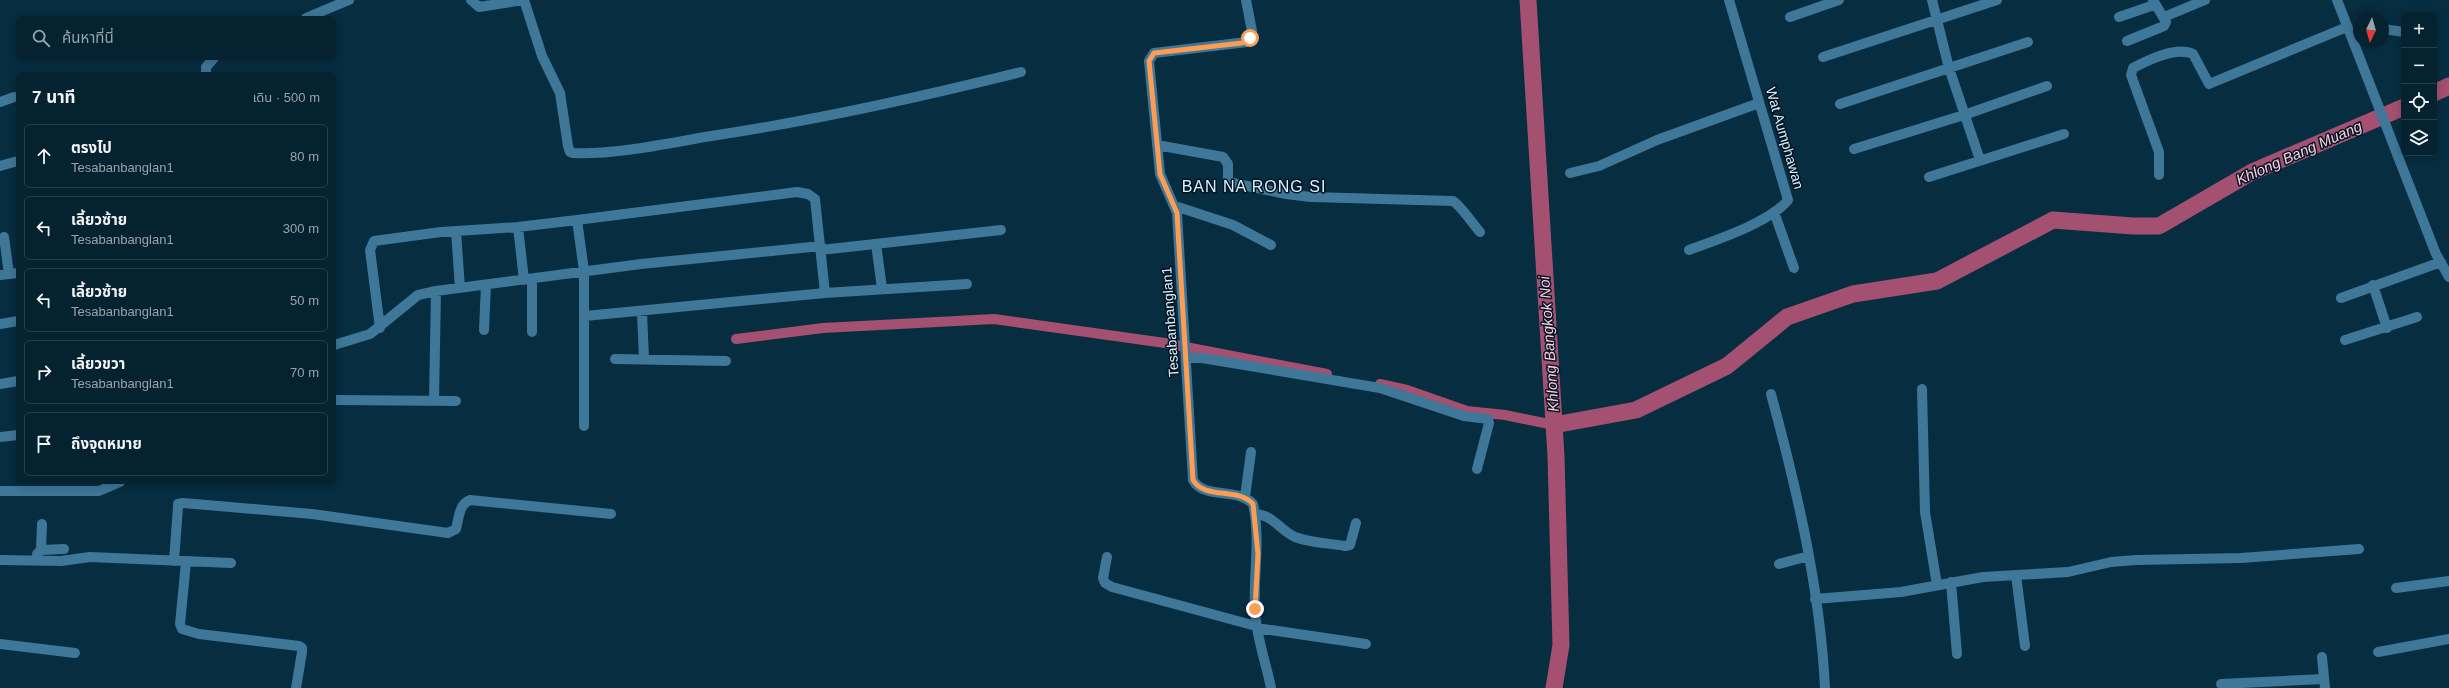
<!DOCTYPE html>
<html lang="th">
<meta charset="utf-8">
<style>
:root{--surface:#052230;--page:#0e2a38;--text:#f1f3f6;--muted:#97a4ab;--line:#263f4c}
body{margin:0;font-family:Helvetica,"Noto Sans Thai",sans-serif;background:var(--page);color:var(--text)}
.controls{position:absolute;right:12px;top:12px;display:grid;overflow:hidden;border-radius:6px;box-shadow:0 2px 10px #0003}
.controls button{width:36px;height:36px;display:grid;place-items:center;padding:0;border:0;border-bottom:1px solid var(--line);background:var(--surface);color:var(--text);font:20px sans-serif}
.compass{position:absolute;left:2353px;top:12px;width:36px;height:36px;border-radius:50%;background:var(--surface);box-shadow:0 2px 10px #0003;rotate:185deg}
.stop{position:absolute;width:12px;height:12px;margin:-9px;border:3px solid #fc9d53;border-radius:50%;background:#fff}
.stop.end{background:#fc9d53;border-color:#fff;box-shadow:0 1px 4px #0008}
.list{margin:0;padding:0;list-style:none}
h2{display:flex;justify-content:space-between;align-items:center;height:52px;margin:0;padding:0 16px;font-size:17px}
h2 small{font-size:13px;font-weight:400;color:var(--muted)}
.list li{display:grid;grid-template-columns:26px 1fr auto;gap:12px;align-items:center;box-sizing:border-box;height:64px;margin:0 8px 8px;padding:0 8px;border:1px solid var(--line);border-radius:6px}
.list b{display:block;font-size:15px;white-space:nowrap}
.list p{margin:0;font-size:13px;white-space:nowrap;color:var(--muted)}
.list em{font-size:13px;font-style:normal;color:var(--muted)}
.icon{flex:none;width:22px;height:22px;fill:none;stroke:currentColor;stroke-width:2;stroke-linecap:round;stroke-linejoin:round}
.map{position:relative;flex:none;width:2449px;height:688px;overflow:hidden}
.search{position:absolute;background:var(--surface);box-shadow:0 2px 10px #0003;left:16px;top:16px;width:320px;height:44px;display:flex;align-items:center;gap:10px;box-sizing:border-box;padding:0 14px;border-radius:6px;color:var(--muted);font-size:15px}
.panel{position:absolute;background:var(--surface);box-shadow:0 2px 10px #0003;left:16px;top:72px;width:320px;height:412px;border-radius:6px}
.map>svg:first-child{display:block}
.lines{fill:none;stroke-linecap:round;stroke-linejoin:round}
.canal{stroke:#a35071;stroke-width:10}
.river{stroke:#a35071;stroke-width:17}
.minor{stroke:#3e7798;stroke-width:10}
.route{stroke:#fc9d53;stroke-width:5}
.labels{text-anchor:middle;stroke-width:3;stroke-linejoin:round;paint-order:stroke}
.street-label{font-size:14px;fill:#def1fe;stroke:#001423}
.water-label{font-size:15px;font-style:italic;fill:#ffcede;stroke:#001423}
.quarter-label{font-size:16px;letter-spacing:1px;fill:#def1fe;stroke:#001423}
</style>
<div class="map">
<svg width="2449" height="688" viewBox="0 0 2449 688">
<rect width="100%" height="100%" fill="#072d40"/>
<g class="lines">
<path class="canal" d="M736 339 823 328 994 319 1165 343 1327 374
M1380 384 1407 390 1467 411 1505 415 1554 425"/>
<path class="river" d="M1528 0 1556 456 1561 645 1554 688
M2434 93 2449 86
M1554 425 1636 410 1727 366 1787 317 1853 294 1937 281 2053 220 2133 226H2159L2252 172 2404 107"/>
<path class="minor" d="M471 0 479 7 523 0
M524 0 542 56 560 93 568 146 570 152 573 153C613 155 665 144 705 137 812 121 917 98 1021 72
M1246 0 1252 31 1247 42 1154 53 1149 61 1160 174 1177 213 1193 480C1204 500 1238 487 1253 504 1261 540 1253 574 1255 610 1256 637 1266 662 1271 688
M1932 0 1949 68 1980 160
M2337 0 2436 254 2449 277
M1790 17 1839 0
M2119 17 2154 5
M2164 17 2205 0
M306 18 349 0
M2383 29 2404 32
M2127 41 2164 26 2166 22 2153 0
M1823 57 1997 0
M206 74V67L214 58
M0 102 14 97
M1840 104 2028 42
M1157 145 1223 157 1228 164V182L1286 194 1311 197 1453 201C1461 206 1472 223 1480 232
M1854 149 1964 115 2047 86
M0 166 18 161
M1570 173 1599 166 1657 140 1759 103
M2159 175V152L2131 75 2133 68C2148 60 2176 46 2193 54L2209 84 2347 27
M1929 177 2064 134
M1175 206 1233 225 1271 245
M1774 212 1794 268
M577 220 797 192 808 194 815 199 825 293 585 316
M518 227 524 280
M456 231 460 288
M4 237 9 274
M876 244 882 288
M821 250 1001 230
M1689 250C1716 240 1771 222 1788 200L1729 0
M0 275 18 273
M2373 285 2387 328
M825 293 967 284
M2341 298 2441 262
M642 312 644 359
M0 324 18 321
M380 328 370 250 374 241 441 232 518 227 577 220 584 271V426
M484 330 486 285
M532 332V279
M2345 340 2417 317
M334 345 370 334 418 295 436 291 641 264 821 246
M1186 358H1202L1380 388 1464 416 1488 419 1489 423 1477 469
M615 359 726 361
M0 384 18 381
M1922 389 1925 512 1937 585
M1771 394C1797 490 1820 588 1825 688
M334 400 456 401
M434 400 436 291
M0 437 18 435
M0 491H99L120 482
M1245 497 1251 452
M1255 514C1274 515 1279 530 1295 537 1310 543 1329 543 1345 546L1350 545 1356 523
M41 550 42 524
M1107 557 1103 578 1105 583 1112 587 1256 626
M0 560 61 561 90 557 231 563
M37 561V554L41 550 64 549
M174 561 178 507V504L183 503 312 514 448 533 456 529C459 518 459 504 470 500L611 514
M186 562 180 624 182 629 199 634 299 646 302 648V652L296 688
M1779 564 1809 556
M2016 575 2025 646
M1951 582 1957 654
M2396 588 2449 581
M1815 599 1901 592 1983 577 2068 572 2111 562 2136 560 2241 558 2359 549
M1257 628 1366 644
M0 644 75 653
M2378 652 2449 639
M2322 657 2325 688
M2221 684 2324 679"/>
</g>
<g class="lines">
<path class="route" d="M1250 38 1242 43 1154 53 1149 61 1160 174 1177 213 1193 480C1205 500 1238 487 1253 504L1258 554 1255 609"/>
</g>
<g class="labels">
<g class="street-label">
<text transform="translate(1785 138) rotate(74)" y="5">Wat Aumphawan</text>
<text transform="translate(1170 322) rotate(-94)" y="5">Tesabanbanglan1</text>
</g>
<g class="water-label">
<text transform="translate(2299 153) rotate(-24)" y="5">Khlong Bang Muang</text>
<text transform="translate(1549 344) rotate(-94)" y="5">Khlong Bangkok Noi</text>
</g>
<g class="quarter-label">
<text x="1254" y="192">BAN NA RONG SI</text>
</g>
</g>
</svg>
<div class="controls">
<button>+</button>
<button>−</button>
<button><svg class="icon" aria-label="locate" viewBox="0 0 24 24"><circle cx="12" cy="12" r="6"/><path d="M12 2v4M12 18v4M2 12h4M18 12h4"/></svg></button>
<button><svg class="icon" aria-label="layers" viewBox="0 0 24 24"><path d="M12 4l9 5-9 5-9-5zM3 14l9 5 9-5"/></svg></button>
</div>
<svg class="compass" viewBox="-18 -18 36 36"><path d="M0-13l5 13h-10z" fill="#e53935"/><path d="M0 13l5-13h-10z" fill="#97a4ab"/></svg>
<div class="stop" style="left:1250px;top:38px"></div>
<div class="stop end" style="left:1255px;top:609px"></div>
<div class="search"><svg class="icon" aria-label="search" viewBox="0 0 24 24"><circle cx="10" cy="10" r="6"/><path d="M15 15l6 6"/></svg>ค้นหาที่นี่</div>
<section class="panel">
<h2>7 นาที<small>เดิน · 500 m</small></h2>
<ul class="list">
<li><svg class="icon" aria-label="ahead" viewBox="0 0 24 24"><path d="M12 20V5M6 11l6-6 6 6"/></svg><div><b>ตรงไป</b><p>Tesabanbanglan1</p></div><em>80 m</em></li>
<li><svg class="icon" aria-label="left" viewBox="0 0 24 24"><path d="M17 20v-9H6M10 6l-5 5 5 5"/></svg><div><b>เลี้ยวซ้าย</b><p>Tesabanbanglan1</p></div><em>300 m</em></li>
<li><svg class="icon" aria-label="left" viewBox="0 0 24 24"><path d="M17 20v-9H6M10 6l-5 5 5 5"/></svg><div><b>เลี้ยวซ้าย</b><p>Tesabanbanglan1</p></div><em>50 m</em></li>
<li><svg class="icon" aria-label="right" viewBox="0 0 24 24"><path d="M7 20v-9h11M14 6l5 5-5 5"/></svg><div><b>เลี้ยวขวา</b><p>Tesabanbanglan1</p></div><em>70 m</em></li>
<li><svg class="icon" aria-label="arrive" viewBox="0 0 24 24"><path d="M6 21V4h12l-3 4 3 4H6"/></svg><div><b>ถึงจุดหมาย</b></div></li>
</ul>
</section>
</div>
